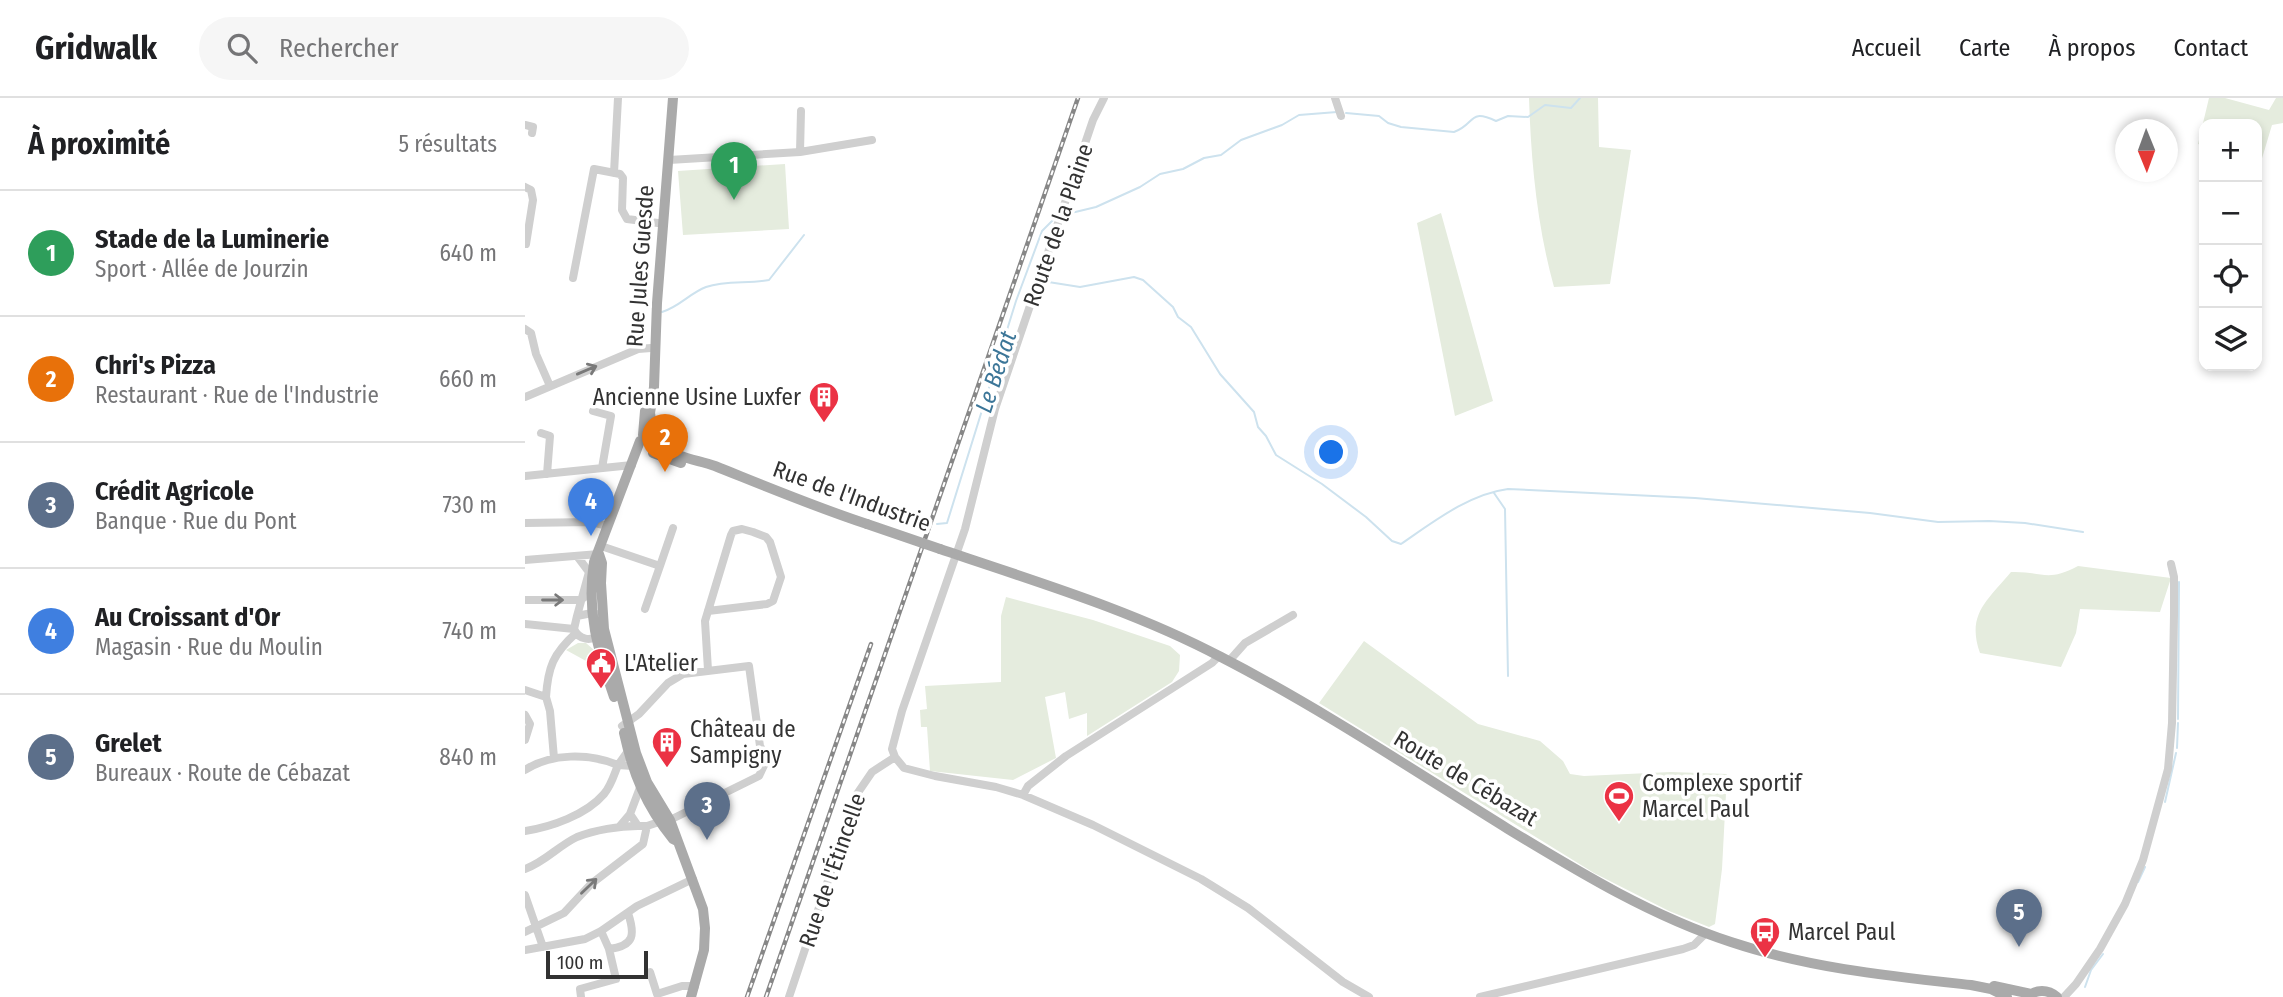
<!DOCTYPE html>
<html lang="fr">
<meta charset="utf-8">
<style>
:root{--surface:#fff;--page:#f6f6f6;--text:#202124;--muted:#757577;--line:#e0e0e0;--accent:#eb3244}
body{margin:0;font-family:"Fira Sans Condensed",sans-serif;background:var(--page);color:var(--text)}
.controls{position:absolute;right:21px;top:21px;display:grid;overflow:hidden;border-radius:14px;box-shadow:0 4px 10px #0003}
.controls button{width:63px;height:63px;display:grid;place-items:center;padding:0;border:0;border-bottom:2px solid var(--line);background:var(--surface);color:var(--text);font:35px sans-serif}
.compass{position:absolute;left:1590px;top:21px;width:63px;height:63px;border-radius:50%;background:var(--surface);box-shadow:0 4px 10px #0003;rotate:179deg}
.scale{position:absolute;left:21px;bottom:18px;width:102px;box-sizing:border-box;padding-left:7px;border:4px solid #323232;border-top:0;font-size:19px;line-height:24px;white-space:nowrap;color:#323232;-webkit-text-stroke:5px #fff;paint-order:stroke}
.you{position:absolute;left:807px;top:355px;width:24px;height:24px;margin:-18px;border:5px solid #fff;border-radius:50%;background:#1a73e8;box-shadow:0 0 0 10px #1a73e833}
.badge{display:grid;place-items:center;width:46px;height:46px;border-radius:50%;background:var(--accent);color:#fff;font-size:23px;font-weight:700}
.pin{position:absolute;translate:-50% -58px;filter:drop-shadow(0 2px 4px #0008)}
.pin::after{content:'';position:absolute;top:37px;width:24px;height:21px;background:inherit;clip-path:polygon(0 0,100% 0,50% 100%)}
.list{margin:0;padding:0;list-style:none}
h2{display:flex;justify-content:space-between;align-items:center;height:91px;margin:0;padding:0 28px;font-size:30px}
h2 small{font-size:23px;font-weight:400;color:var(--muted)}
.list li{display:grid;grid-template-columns:46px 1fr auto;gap:21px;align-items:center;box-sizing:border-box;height:126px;padding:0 28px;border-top:2px solid var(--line)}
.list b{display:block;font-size:26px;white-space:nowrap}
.list p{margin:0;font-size:23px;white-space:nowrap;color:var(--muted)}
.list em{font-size:23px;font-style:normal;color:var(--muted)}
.icon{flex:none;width:38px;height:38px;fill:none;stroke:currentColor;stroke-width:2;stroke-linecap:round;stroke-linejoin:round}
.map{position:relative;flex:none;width:1758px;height:899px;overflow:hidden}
header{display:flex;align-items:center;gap:42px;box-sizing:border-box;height:98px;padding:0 35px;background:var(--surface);border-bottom:2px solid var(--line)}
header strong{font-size:33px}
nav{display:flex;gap:38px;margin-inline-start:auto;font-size:24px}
.search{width:490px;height:63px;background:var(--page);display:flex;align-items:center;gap:18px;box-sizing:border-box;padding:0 24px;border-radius:38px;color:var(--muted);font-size:26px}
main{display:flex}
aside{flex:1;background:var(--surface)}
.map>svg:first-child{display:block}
.green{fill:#e5ecde}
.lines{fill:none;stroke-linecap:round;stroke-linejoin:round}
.stream{stroke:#cde2ee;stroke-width:2}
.minor{stroke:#cfcfcf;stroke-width:8}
.major{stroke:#aaa;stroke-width:10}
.rail-casing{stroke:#878787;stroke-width:4.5}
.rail{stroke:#fff;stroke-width:2;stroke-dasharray:5;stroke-linecap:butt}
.major-bridge{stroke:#aaa;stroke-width:10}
.oneway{stroke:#797979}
.labels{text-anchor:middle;stroke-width:7;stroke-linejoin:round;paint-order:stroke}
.street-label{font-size:23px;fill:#323232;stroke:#fff}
.poi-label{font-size:23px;fill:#323232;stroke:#fff;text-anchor:start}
.water-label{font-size:24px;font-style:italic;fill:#3c7698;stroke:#fff}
</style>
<header>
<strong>Gridwalk</strong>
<div class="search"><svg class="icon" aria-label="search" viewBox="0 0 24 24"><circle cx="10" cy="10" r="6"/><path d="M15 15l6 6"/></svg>Rechercher</div>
<nav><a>Accueil</a><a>Carte</a><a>À propos</a><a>Contact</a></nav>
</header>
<main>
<aside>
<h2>À proximité<small>5 résultats</small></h2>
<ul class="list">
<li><span class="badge" style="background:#2e9e5b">1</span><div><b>Stade de la Luminerie</b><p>Sport · Allée de Jourzin</p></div><em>640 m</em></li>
<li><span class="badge" style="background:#e8710a">2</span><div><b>Chri's Pizza</b><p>Restaurant · Rue de l'Industrie</p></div><em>660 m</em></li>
<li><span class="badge" style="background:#5c6f8a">3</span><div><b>Crédit Agricole</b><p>Banque · Rue du Pont</p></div><em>730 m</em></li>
<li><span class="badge" style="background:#3f7fe0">4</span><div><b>Au Croissant d'Or</b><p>Magasin · Rue du Moulin</p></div><em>740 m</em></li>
<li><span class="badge" style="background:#5c6f8a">5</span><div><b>Grelet</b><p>Bureaux · Route de Cébazat</p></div><em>840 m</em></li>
</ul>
</aside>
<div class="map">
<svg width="1758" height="899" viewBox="0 0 1758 899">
<rect width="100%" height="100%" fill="#fff"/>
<path class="green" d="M1004 0H1073L1074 49 1106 52 1085 186 1029 189C1012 128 1006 63 1004 0Z
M1684 0H1700L1744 12 1751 0H1758V25L1747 27 1735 67 1732 66V26H1679V48L1673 46Z
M260 66 264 131 158 137 153 73Z
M916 115 968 303 930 318 892 125Z
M1553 468 1646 480 1635 514 1555 511 1551 535 1536 569 1455 555C1441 516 1463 502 1486 474 1518 473 1521 485 1553 468Z
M481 499 568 522 645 548 655 557 654 573 647 584 562 638V615L544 621 540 594 520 599 531 660 488 682 405 673 402 629H396L395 612 402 611 400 588 476 584V518Z
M839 543 953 626 1015 643 1038 663 1045 676 1059 678 1146 674 1202 676 1197 771 1190 826 1184 829 1144 813 1069 775 794 605Z
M53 545H61L69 552 72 569 41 552Z"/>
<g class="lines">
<path class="stream" d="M821 15 854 18 863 25 876 29 929 34C951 26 943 10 971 23L983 18 1003 19 1020 7 1046 10 1055 0
M542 116 571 109 615 89 635 76 658 71 679 60 696 57 716 42 757 27 774 17 812 14
M517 183 555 189 609 179 618 182 648 209 653 219 666 229 695 276 729 314 733 329 741 338 751 357 797 386 841 419 867 443 876 446C908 424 944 396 983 391L1170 400 1345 415 1413 424 1464 423 1500 425 1558 434
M137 214C154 209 165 195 181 189 201 182 223 186 244 182L279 137
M969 395 980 411 983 578
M412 426 422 425 491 203 517 133 531 119
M1653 621 1654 484
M1652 650 1653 625
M1640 704 1651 655
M1613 784 1620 769
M1560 889 1566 872 1578 856"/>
<path class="minor" d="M579 0 568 22 470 311 440 431 377 613 367 651 370 659 379 670 410 678 471 689 498 697 568 727 676 781 723 810 818 884 844 899
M810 0 816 18
M0 27 8 29 7 35
M275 54 276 13
M144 62 275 54 347 42
M89 75 93 0
M0 89 6 92 8 102 1 146
M48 180 69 71 95 76 98 80 97 112 102 121 133 125
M0 231 6 235 11 256 25 288
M0 299 113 251 126 250
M68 313 86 318 77 370
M16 335 25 338 22 376
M0 378 107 367
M0 425 66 424 83 428
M76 448 135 468 120 511
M52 458 64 474 52 518
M0 462 74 456
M135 468 148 430
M0 502H56L66 494
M71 516 67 515 52 518 49 531C54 542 66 544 75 536
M0 526 49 531
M704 563 720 545 768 517
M183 572 180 523 206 437 208 433 217 431 228 434 241 439 245 444 256 479 248 503 242 506 183 513
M0 592 21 599 25 613 29 660
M21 599C23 569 28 556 51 535
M0 617 5 626 0 642
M97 628 114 616 143 585 158 576 224 568 235 648 242 661 234 678 145 722
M103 653 93 667 108 668
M0 672C26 655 64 655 93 667 89 677 86 688 79 696 61 717 26 729 0 733
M498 697 503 688 541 658 687 565 694 558
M105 716 113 728H122L134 724 137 718
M94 729 105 716 116 687
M0 771C20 764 33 748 52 739 70 732 94 728 113 728
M0 797 18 849
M76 833 84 851C110 848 110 836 103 815
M0 834 39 815 66 786 118 746 122 728
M0 852 60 841 76 833 112 808 168 781
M125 874 132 896 157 888H170
M56 899 55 891 91 881 84 851
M264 899 332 696 347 674 370 659
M955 899 1158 851 1169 847 1181 835
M1539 899 1551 886 1575 851 1600 806 1618 762 1643 671 1647 625 1649 517V479L1646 466"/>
<path class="major" d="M132 336 127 327 125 315 129 289 132 205 148 0
M118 337 120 313
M137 345C151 361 171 361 190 368 240 388 290 409 342 426
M128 355 156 365
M415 451C509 483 607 512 696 559 795 610 888 672 983 731 1054 774 1126 818 1206 844 1284 870 1364 878 1446 887L1466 891 1482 899
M74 456 77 465 76 485 79 531 111 655 122 684 145 722 178 811 180 830 179 852 166 899
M89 599C73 552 61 514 69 464L115 343
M99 635C108 676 121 708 148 741L152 743
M1469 888 1506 896
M1502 899C1511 891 1523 891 1532 899"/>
<g class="rail-casing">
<path id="rail" d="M222 899 346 546
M241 899 553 0"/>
</g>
<use href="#rail" class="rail"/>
<path class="major-bridge" d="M342 426 415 451"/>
</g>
<defs><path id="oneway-shaft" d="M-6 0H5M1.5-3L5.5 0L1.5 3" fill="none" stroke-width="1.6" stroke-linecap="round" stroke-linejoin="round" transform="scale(1.75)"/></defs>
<g class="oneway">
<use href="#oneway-shaft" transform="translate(62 272) rotate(-23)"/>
<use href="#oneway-shaft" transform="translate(28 502)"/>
<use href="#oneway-shaft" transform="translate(64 788) rotate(-44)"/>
</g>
<defs>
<g id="building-pin" transform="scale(1.575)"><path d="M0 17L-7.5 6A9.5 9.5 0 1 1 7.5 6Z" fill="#eb3244" stroke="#fff"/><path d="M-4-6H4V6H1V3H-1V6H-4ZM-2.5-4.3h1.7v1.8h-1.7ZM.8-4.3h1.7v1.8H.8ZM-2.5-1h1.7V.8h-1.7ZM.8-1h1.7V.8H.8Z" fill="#fff"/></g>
<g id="civic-pin" transform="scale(1.575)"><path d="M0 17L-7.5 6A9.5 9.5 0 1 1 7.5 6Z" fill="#eb3244" stroke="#fff"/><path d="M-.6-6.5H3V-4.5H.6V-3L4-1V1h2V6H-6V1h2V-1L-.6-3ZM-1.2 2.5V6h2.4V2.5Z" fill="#fff"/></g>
<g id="stadium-pin" transform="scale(1.575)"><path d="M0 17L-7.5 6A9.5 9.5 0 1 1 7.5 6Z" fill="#eb3244" stroke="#fff"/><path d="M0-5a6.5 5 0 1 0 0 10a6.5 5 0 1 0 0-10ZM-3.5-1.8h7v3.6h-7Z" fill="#fff"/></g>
<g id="bus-pin" transform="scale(1.575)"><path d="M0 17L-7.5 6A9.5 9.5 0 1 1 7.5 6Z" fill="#eb3244" stroke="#fff"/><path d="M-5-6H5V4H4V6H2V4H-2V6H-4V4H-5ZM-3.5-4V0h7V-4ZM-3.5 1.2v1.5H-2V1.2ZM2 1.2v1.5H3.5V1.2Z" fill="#fff"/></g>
</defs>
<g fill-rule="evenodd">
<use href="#building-pin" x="299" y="299"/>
<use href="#civic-pin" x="76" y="565"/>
<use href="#building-pin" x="142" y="644"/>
<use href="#stadium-pin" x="1094" y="698"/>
<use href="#bus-pin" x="1240" y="834"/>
</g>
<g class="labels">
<g class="street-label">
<text transform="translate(533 127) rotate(-71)" y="8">Route de la Plaine</text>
<text transform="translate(115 168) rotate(-86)" y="8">Rue Jules Guesde</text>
<text transform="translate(327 398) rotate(20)" y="8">Rue de l'Industrie</text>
<text transform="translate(941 680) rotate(31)" y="8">Route de Cébazat</text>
<text transform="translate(307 772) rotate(-71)" y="8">Rue de l'Étincelle</text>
</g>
<g class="poi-label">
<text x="276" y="307" text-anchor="end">Ancienne Usine Luxfer</text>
<text x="99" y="573">L'Atelier</text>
<text x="165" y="639">Château de<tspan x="165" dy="26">Sampigny</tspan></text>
<text x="1117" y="693">Complexe sportif<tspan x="1117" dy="26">Marcel Paul</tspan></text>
<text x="1263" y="842">Marcel Paul</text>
</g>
<g class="water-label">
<text transform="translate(471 274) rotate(-72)" y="8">Le Bédat</text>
</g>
</g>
</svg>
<div class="controls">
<button>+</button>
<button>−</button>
<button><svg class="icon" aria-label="locate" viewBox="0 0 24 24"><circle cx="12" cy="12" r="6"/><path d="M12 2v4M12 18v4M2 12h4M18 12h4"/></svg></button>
<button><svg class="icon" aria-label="layers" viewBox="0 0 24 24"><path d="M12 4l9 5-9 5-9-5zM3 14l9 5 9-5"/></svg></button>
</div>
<svg class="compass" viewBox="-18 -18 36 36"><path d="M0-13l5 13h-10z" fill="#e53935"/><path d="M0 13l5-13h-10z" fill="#757577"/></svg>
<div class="scale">100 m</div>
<div class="you"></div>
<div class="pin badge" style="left:209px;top:102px;background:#2e9e5b">1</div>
<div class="pin badge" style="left:140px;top:374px;background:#e8710a">2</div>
<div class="pin badge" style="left:182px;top:742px;background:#5c6f8a">3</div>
<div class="pin badge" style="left:66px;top:438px;background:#3f7fe0">4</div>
<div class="pin badge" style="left:1494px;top:849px;background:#5c6f8a">5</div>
</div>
</main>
